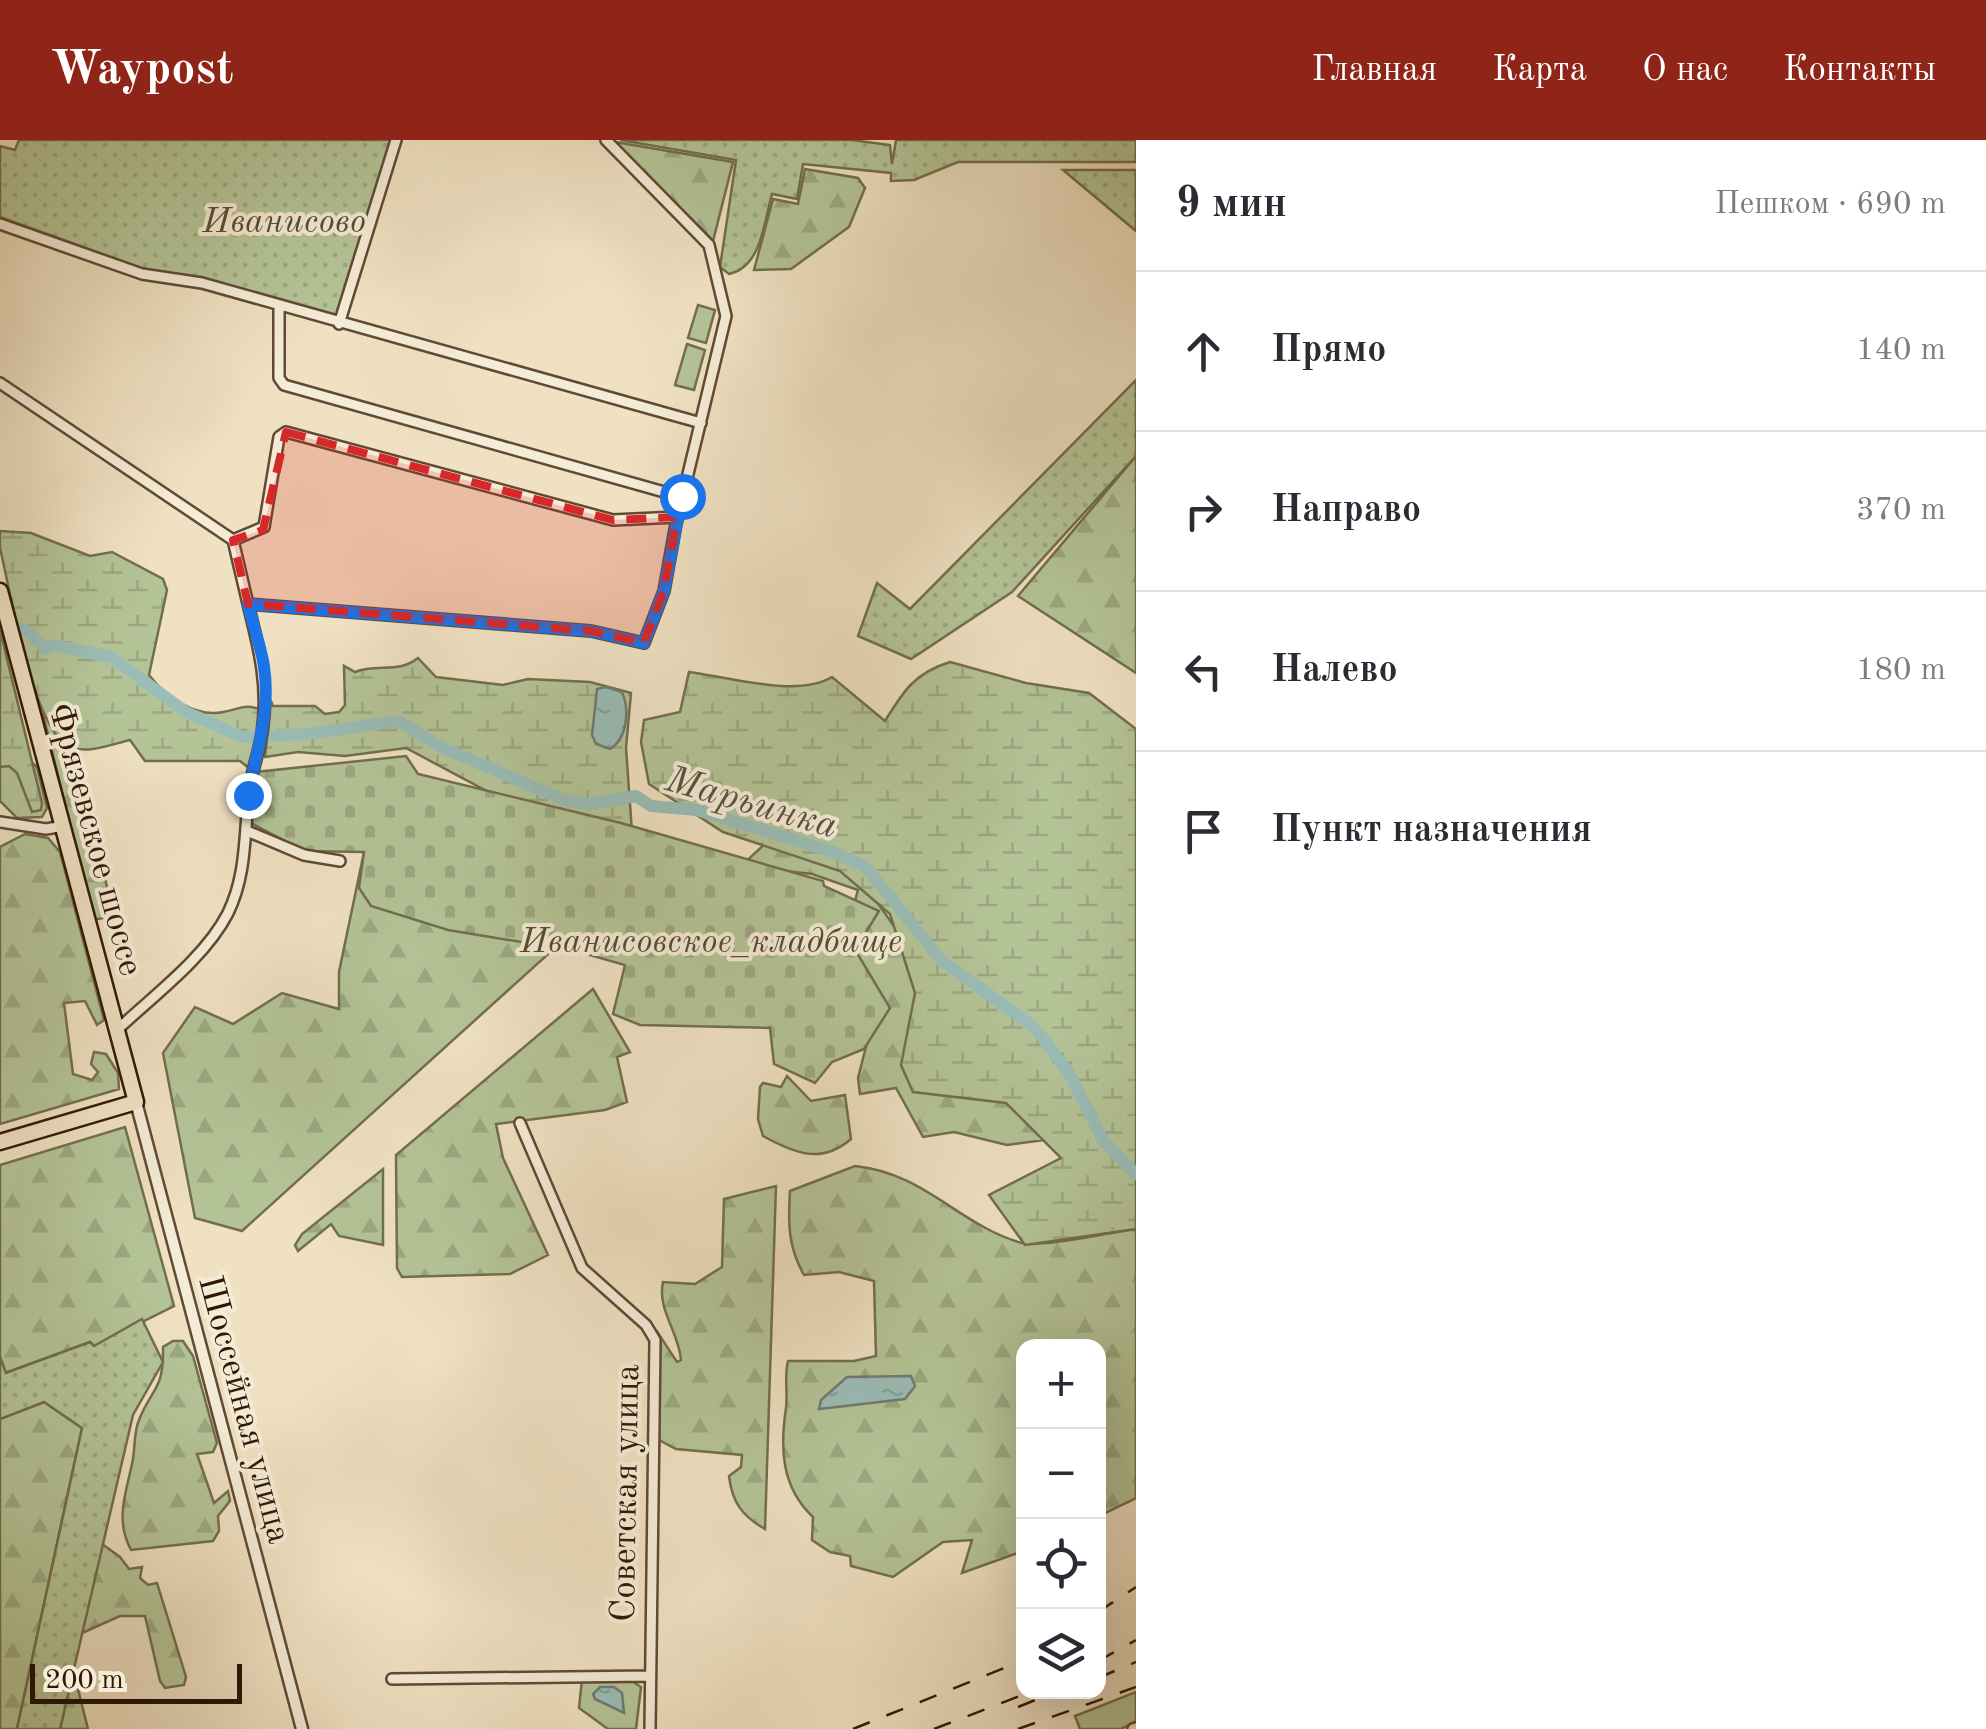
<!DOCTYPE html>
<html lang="ru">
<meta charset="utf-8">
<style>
:root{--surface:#fff;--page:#f2f2f3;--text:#2b2b33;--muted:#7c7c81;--line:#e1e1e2;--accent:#8f2418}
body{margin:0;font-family:"Old Standard TT",serif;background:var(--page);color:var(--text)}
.controls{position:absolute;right:30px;bottom:30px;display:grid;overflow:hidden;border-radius:20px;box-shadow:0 10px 40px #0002}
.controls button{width:90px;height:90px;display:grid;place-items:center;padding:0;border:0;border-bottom:2px solid var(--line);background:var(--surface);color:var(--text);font:50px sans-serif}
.scale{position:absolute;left:30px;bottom:25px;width:212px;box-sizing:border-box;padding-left:10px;border:5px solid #311805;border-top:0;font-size:28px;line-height:35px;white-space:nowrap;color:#311805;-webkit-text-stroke:8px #f5ecd7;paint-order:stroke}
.stop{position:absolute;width:30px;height:30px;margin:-22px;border:8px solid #1a73e8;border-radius:50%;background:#fff}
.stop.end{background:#1a73e8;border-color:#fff;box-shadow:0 2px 10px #0008}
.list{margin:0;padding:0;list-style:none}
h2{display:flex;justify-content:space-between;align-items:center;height:130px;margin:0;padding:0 40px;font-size:42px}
h2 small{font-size:32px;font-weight:400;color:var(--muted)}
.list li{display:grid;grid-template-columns:65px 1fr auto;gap:30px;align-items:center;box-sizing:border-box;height:160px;padding:0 40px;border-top:2px solid var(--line)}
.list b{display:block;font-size:38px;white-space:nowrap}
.list em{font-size:32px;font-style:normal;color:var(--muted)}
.icon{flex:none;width:55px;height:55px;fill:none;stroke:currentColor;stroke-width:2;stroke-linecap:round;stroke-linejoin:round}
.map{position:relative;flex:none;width:1136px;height:1589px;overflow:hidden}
header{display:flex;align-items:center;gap:60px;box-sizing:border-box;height:140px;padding:0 50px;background:var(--accent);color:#fff}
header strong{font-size:48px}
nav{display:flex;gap:55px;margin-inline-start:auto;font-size:35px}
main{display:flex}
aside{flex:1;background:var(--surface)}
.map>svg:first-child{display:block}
.grass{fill:#b4c497;stroke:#726e4e;stroke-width:2.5}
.forest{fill:url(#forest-firs);stroke:#726e4e;stroke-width:2.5}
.wetland{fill:url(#wetland-marsh);stroke:#726e4e;stroke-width:2.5}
.cemetery{fill:url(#cemetery-stones);stroke:#726e4e;stroke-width:2.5}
.garden{fill:url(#garden-dots);stroke:#726e4e;stroke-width:2.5}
.water{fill:url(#water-ripples);stroke:#707b70;stroke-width:2.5}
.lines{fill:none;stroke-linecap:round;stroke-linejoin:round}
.stream{stroke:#707b70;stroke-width:2.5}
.river{stroke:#9abdb7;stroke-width:12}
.minor-casing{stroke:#604a34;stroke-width:14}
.tertiary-casing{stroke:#604a34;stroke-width:15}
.trunk-casing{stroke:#311805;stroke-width:19}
.minor{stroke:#f5ecd7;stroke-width:9}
.tertiary{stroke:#f5ecd7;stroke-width:10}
.trunk{stroke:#efe1c2;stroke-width:14}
.rail{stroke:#311805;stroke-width:2.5;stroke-dasharray:18 18;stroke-linecap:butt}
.route{stroke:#1a73e8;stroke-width:12}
.marked{fill:#d62828;fill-opacity:0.2;stroke:#d62828;stroke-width:8;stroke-dasharray:20 12;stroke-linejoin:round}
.labels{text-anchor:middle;stroke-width:8;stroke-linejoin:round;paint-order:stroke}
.park-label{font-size:35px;font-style:italic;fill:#584c31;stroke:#f5ecd7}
.street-label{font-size:35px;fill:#311805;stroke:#f5ecd7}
.water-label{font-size:38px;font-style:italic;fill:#565243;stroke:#f5ecd7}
</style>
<header>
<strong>Waypost</strong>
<nav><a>Главная</a><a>Карта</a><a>О нас</a><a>Контакты</a></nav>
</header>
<main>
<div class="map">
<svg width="1136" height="1589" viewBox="0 0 1136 1589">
<defs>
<pattern id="forest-firs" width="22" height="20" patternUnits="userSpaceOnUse" patternTransform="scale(2.5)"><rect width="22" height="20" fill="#b4c497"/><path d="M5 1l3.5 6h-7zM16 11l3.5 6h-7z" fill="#9ba881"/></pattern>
<pattern id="wetland-marsh" width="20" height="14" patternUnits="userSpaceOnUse" patternTransform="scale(2.5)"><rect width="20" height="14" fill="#b4c497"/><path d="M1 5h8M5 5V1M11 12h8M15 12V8" fill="none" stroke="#9ba881"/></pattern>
<pattern id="cemetery-stones" width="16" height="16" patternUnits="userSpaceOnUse" patternTransform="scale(2.5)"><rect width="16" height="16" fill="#b4c497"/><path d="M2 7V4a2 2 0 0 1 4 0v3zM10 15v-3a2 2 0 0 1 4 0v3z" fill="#9ba881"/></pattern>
<pattern id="garden-dots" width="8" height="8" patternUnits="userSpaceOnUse" patternTransform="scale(2.5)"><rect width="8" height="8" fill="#b4c497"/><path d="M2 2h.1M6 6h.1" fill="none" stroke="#9ba881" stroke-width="1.8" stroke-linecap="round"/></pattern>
<pattern id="water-ripples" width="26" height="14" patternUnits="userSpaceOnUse" patternTransform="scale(2.5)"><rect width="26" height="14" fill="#9abdb7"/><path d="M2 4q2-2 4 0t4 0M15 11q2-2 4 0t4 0" fill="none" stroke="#85a29c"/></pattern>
</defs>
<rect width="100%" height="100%" fill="#efe1c2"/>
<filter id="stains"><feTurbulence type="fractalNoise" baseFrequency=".002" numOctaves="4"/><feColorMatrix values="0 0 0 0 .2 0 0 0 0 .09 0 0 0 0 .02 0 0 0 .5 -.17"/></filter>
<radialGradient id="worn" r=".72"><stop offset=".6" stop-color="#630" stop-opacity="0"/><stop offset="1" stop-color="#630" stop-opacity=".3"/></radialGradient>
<path class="grass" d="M698 165 715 170 706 203 688 198Z
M687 204 705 210 694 250 675 245Z
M23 615 37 627 47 668 42 677 17 678 0 661V622Z
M582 1539 632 1541 641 1547 636 1589H608L579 1568Z
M1136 1552V1581L1121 1589H1080L1075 1576Z"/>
<path class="forest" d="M615 2 733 22 713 101Z
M805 29 858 38 865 48 849 87 791 129 754 130 773 59 798 64Z
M1136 316V533L1018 456Z
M43 574 51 575 63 605 80 620 113 776 93 780Z
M25 694 48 698 60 712 104 880 97 885 85 861 64 863 73 934 92 940 98 932 91 924 94 912 106 914 118 933 119 949 0 984V707Z
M767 702 816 717 863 742 1044 1000 1007 1005 954 992 923 997 896 948 860 954 858 938 871 887 823 871 858 750 812 734 741 726Z
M364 712 557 806 242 1091 195 1078 163 913 195 867 233 884 282 853 339 869V832Z
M593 849 630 912 617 917 627 962 605 970 496 984 503 1018 548 1115 510 1134 402 1137 397 1128 396 1015Z
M787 936 811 961 845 955 851 999C821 1025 794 1013 763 996L758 979 760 947 763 943 781 947Z
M125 987 174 1166 94 1206 90 1202 5 1233 0 1217V1025Z
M855 1026C925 1033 960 1086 1022 1103 1041 1108 1112 1092 1136 1089V1358L1099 1376 1098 1206H1024L1023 1411 962 1433 972 1400 943 1402 893 1437 851 1426 850 1416 830 1412 812 1400 813 1377C781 1347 780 1308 786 1268 788 1251 784 1238 788 1221H854L876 1216 874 1141 839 1132 804 1135C788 1107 788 1083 790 1051Z
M383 1029V1105L339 1096 331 1084 298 1111 295 1105 302 1094Z
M776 1046 765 1389C742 1376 732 1362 729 1336L741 1327 742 1315 676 1309 659 1300 658 1193 677 1222 681 1220C679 1192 657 1170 663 1142L695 1144 722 1127 724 1059Z
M173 1201H183L193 1216 217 1303 213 1312 197 1314 214 1363 228 1351 230 1361 218 1376 219 1391 213 1401 131 1410C114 1378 127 1351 133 1319 135 1307 134 1291 139 1280 152 1247 164 1251 163 1207Z
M44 1262 82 1288 17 1589H0V1279Z
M102 1404 120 1417 129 1429 142 1427 140 1438 148 1445 157 1443 186 1537 184 1545 165 1548 160 1541 145 1476H120L82 1493Z
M76 1541 88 1589H60L70 1546Z"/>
<path class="wetland" d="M0 391 31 393 90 416 112 412 163 439 167 450 149 535C165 556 195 578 223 572 240 569 245 563 261 570L250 629 240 621H145L130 600C113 604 85 615 69 606 32 588 10 449 0 408Z
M0 490 42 663 41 670 32 672 17 633 9 626 0 627Z
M418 518 436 537 503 545 528 539 590 542 631 553 626 608 632 692 498 657 406 608 345 616 298 612 265 617 271 561 273 566H315L325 574 339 572 345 565 344 526 355 532C377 523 398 534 418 518Z
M950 522 1026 543 1089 553 1136 589V1089L1025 1105 989 1055 1061 1018 1006 963 913 952 901 925 915 853 890 774 840 731 723 692 649 644 641 602 644 580 680 572 689 532C729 537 797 558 832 537L885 581C903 552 914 533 950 522Z"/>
<path class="cemetery" d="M406 616 418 634 621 683 823 741 824 746 879 771 860 802 848 798 890 868 864 909 832 922 815 943 774 924 770 888 640 885 613 874 625 825 576 811 448 790 371 766 359 748 364 712 304 711 251 683 256 632Z"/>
<path class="garden" d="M19 0H391L336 178 223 144 141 128 0 77V6L15 10Z
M620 0H852L890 5 892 24 896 0H1136V22H958L914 40 891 41V33L803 24 797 59 772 54C764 81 762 127 729 134L720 127 736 20Z
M1063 30H1136V91Z
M1136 240V316L1012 452 911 519 858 496 877 443 910 469Z
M142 1179 163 1222 133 1275 60 1589H17L82 1288 44 1262 0 1279V1217L6 1233 90 1202 94 1206Z"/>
<path class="water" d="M606 547 622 552C630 570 627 599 610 609L596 604 592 595 597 549Z
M911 1236 915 1246 905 1259 819 1269 821 1260 847 1237Z
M600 1547H614L622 1553 624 1573 595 1559 593 1554Z"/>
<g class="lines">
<path class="stream" d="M0 493H1"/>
<path class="river" d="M18 488 29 492 45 509 52 505 111 517 186 572 242 597 307 594 399 581 439 606 564 660 591 664 636 656 651 666 697 670 833 712 866 727 941 820 1035 888 1069 933 1103 1000 1136 1034"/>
<g class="minor-casing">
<path id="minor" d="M0 84 142 134 202 143 701 283
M279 167V238L284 245 682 357
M339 184 396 0
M0 243 233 400 248 464
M233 400 264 387 279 297 286 292 613 380 677 377
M0 682 46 689 64 686
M247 691 304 715 340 721
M117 890C153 856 205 818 228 773 247 734 244 694 249 653 251 632 259 613 262 593 269 547 259 508 248 464L591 491 644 503 664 451 676 384 726 176 709 105 606 0
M520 983 582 1128 646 1185 655 1200 650 1589
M392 1539 649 1536
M1133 1589 1136 1588"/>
</g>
<g class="tertiary-casing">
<path id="tertiary" d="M136 962 302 1589"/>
</g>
<g class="trunk-casing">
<path id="trunk" d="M0 451 136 962 0 1002"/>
</g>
<use href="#minor" class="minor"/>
<use href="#tertiary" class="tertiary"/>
<use href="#trunk" class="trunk"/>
<path class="rail" d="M1098 1472 1136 1447
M1098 1521 1136 1500
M1098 1538 1136 1522
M1018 1567 1055 1552
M853 1589 1024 1520
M934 1589 1030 1552
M1018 1589 1136 1547"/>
</g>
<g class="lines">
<path class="route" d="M248 655C256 613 271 571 264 527 261 506 253 485 248 464L591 491 644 503 664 451 682 356"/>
</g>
<path class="marked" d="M286 292 613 380 677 377 664 451 644 503 591 491 248 464 233 400 263 390Z"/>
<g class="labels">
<g class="park-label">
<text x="284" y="92">Иванисово</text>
<text x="711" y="812">Иванисовское_кладбище</text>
</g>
<g class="street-label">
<text transform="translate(97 699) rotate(75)" y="12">Фрязевское шоссе</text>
<text transform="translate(246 1269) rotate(75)" y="12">Шоссейная улица</text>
<text transform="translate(624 1353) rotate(-89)" y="12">Советская улица</text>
</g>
<g class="water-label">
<text transform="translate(752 661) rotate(16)" y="13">Марьинка</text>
</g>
</g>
<rect width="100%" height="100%" filter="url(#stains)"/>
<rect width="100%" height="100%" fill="url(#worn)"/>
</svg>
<div class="controls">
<button>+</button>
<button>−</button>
<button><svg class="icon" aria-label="locate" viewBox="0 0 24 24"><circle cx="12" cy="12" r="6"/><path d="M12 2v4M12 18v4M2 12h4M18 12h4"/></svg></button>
<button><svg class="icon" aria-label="layers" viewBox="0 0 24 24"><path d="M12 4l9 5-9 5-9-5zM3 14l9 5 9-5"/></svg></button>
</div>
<div class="scale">200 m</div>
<div class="stop" style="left:682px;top:356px"></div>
<div class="stop end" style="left:248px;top:655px"></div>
</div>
<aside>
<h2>9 мин<small>Пешком · 690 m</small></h2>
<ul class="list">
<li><svg class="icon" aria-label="ahead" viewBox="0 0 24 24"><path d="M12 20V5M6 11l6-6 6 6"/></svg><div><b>Прямо</b></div><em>140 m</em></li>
<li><svg class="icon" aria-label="right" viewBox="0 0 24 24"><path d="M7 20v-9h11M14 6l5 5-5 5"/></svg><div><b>Направо</b></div><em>370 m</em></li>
<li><svg class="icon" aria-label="left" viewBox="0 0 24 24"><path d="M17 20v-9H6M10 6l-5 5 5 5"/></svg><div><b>Налево</b></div><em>180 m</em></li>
<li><svg class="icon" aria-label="arrive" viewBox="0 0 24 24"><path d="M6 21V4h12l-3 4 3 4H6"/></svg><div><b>Пункт назначения</b></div></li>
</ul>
</aside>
</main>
